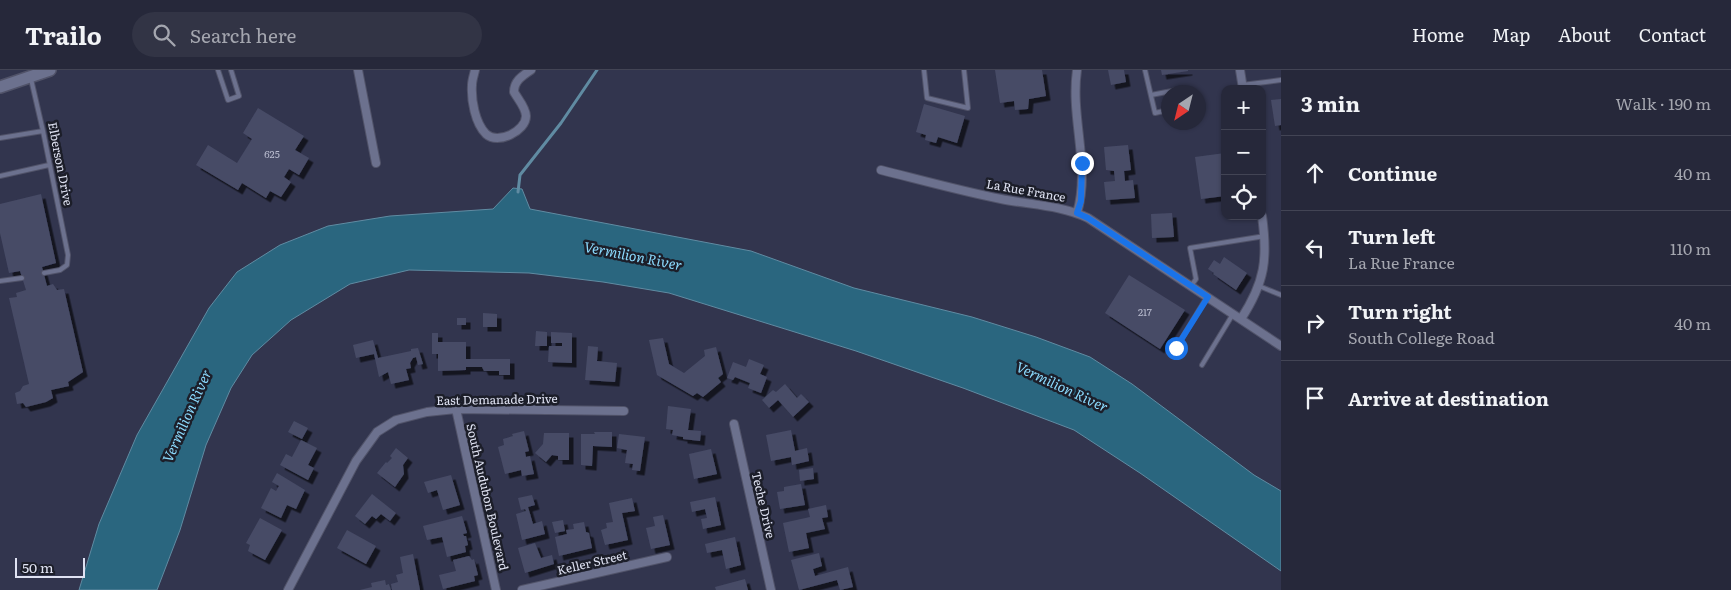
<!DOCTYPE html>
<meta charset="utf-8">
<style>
:root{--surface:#26283a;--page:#323445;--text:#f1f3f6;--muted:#a4a6af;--line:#424454}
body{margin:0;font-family:Literata,serif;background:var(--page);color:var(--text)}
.controls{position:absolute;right:15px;top:15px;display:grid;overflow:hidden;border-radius:10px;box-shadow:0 1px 4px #0004}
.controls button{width:45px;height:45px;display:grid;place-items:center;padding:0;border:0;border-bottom:1px solid var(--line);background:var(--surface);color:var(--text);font:25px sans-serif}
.compass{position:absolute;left:1161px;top:15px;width:45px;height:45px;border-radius:50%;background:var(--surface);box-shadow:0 1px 4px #0004;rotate:215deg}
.scale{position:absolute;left:15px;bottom:12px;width:70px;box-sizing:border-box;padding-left:5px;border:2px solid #dfe2f2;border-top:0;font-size:14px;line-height:18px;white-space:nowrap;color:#dfe2f2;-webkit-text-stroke:4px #1c1e29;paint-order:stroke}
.stop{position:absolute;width:15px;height:15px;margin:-11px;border:4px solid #1a73e8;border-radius:50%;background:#fff}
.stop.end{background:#1a73e8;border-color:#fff;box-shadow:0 1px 5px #0008}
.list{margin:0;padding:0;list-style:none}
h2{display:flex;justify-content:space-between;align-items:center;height:65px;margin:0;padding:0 20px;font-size:21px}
h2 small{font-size:16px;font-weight:400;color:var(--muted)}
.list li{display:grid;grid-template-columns:32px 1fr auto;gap:15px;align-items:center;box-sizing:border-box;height:75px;padding:0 20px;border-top:1px solid var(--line)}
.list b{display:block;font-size:19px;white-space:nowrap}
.list p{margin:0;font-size:16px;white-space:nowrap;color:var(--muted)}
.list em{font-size:16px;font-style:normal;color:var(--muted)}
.icon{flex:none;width:28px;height:28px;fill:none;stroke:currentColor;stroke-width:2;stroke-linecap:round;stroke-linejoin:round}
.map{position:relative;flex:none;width:1281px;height:520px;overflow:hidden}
header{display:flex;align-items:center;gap:30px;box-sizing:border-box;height:70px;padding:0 25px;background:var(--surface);border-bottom:1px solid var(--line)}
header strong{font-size:24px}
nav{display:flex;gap:28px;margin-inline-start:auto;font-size:18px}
.search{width:350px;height:45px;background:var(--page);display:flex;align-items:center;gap:12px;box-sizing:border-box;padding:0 18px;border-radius:28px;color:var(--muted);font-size:19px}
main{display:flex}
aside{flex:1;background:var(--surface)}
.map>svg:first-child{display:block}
.water{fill:#2a667f;stroke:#608ba2}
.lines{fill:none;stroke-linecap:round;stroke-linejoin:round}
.stream{stroke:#608ba2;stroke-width:3}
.building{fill:#474b66;filter:url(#shadow)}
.service-casing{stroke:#515369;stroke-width:6}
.minor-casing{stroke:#515369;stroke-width:10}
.secondary-casing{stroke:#515369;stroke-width:14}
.service{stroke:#6c718e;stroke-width:4}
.minor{stroke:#6c718e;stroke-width:8}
.secondary{stroke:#6c718e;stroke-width:11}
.route{stroke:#1a73e8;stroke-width:6}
.labels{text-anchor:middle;stroke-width:5;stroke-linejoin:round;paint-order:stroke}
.number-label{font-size:10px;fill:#b9bccf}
.street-label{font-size:12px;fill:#dfe2f2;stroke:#1c1e29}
.water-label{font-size:14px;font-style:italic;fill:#8bdafd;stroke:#1c1e29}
</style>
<header>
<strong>Trailo</strong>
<div class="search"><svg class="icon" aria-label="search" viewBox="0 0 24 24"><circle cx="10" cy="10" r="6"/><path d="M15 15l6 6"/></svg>Search here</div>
<nav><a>Home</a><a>Map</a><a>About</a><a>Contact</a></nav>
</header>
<main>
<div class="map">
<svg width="1281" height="520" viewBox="0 0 1281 520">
<defs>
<filter id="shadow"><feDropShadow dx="4.5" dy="4.5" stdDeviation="0" flood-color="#0009"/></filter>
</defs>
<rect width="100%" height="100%" fill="#32354e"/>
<path class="water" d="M513 118 522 119 530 139 751 181 854 218 972 247 1036 267 1090 287 1132 314 1254 405 1281 421V501L1140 403 1074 360 963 318 856 281 669 223 603 212 529 203 409 200 350 214 291 250 252 285 231 318 206 375 180 460 157 520H79L99 454 137 365 209 238 237 202 280 175 328 156 390 146 493 139Z"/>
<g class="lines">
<path class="stream" d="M518 122 520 105 561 53 597 0"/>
</g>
<path class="building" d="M995 0H1042L1046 26 1029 29 1028 39 1015 40 1014 31 1000 33Z
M1108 0H1124L1126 12 1111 15Z
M1161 0H1188V1L1162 5Z
M1281 29V55L1275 56 1271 30Z
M924 34 965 46 957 73 938 67 936 73 925 70 926 65 916 62Z
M258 38 304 66 295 80 309 88 299 105 289 99 284 107 291 112 281 127 270 121 266 128 242 113 238 120 196 95 208 75 237 93 252 69 243 63Z
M1128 75 1131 100 1124 101 1125 111 1133 110 1135 128 1106 130 1104 112 1115 111 1114 101 1106 100 1104 77Z
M1225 83V126L1201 129 1195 87Z
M41 124 56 193 42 197 47 216 53 214 57 220 64 219 83 302 68 312 69 316 51 320 53 328 46 332 26 337 23 333 17 334 15 323 20 321 23 316 29 314 9 228 17 227 16 223 26 220 20 201 9 203 0 163V134Z
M1172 143 1174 167 1152 168 1151 144Z
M1224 187 1247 203 1236 220 1213 204 1214 203 1208 199 1214 190 1220 194Z
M1129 205 1185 240 1160 279 1105 243Z
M483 243 497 244V257H483Z
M457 248H466V255H457Z
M536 261 547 262V276H535Z
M551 262 572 263V293L548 292 549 276H562V273H551Z
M432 263H438V272H466V289H510V305H499V301H484L482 297H466V300L438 301V284H432Z
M663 268 669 294 684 303 705 286 704 280 716 277 723 304 718 308 721 312 703 327 697 323 693 326 657 305 649 270Z
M373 270 378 288 411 281V279L418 278 423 294 418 295 416 287 413 288 410 293 411 298 406 299 409 310 391 314 388 302 379 307 374 284 356 288 353 275Z
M588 276 598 277 597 291 617 293 615 312 585 310Z
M749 289 764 295 760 304 767 307 761 323 748 318 750 313 735 307 733 310 727 308 733 292 746 297Z
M785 314 797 328 801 324 809 332 793 347 778 330 769 338 762 330 773 320 776 322Z
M668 336 691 339 688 360 701 361 700 371 683 369V367L672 365 673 360 666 359Z
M294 351 308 358 302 369 288 362Z
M791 360 795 381 807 378 809 391 792 395 791 387 771 391 766 365Z
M524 361 529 381 525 382 526 387 530 386 534 404 522 406 521 400 505 404 498 377 504 375 503 369 513 366 512 364Z
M594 362H612V377L593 376 592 396 581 395V364H595Z
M544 363H569V390H558V386L552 385 546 392 535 383 543 374Z
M619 364 645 367 640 401 632 400 633 394 625 393 627 380 617 378Z
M301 370 317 378 308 395 314 398 308 410 280 395 286 384 292 387Z
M396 378 408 388 403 395 404 404 395 417 377 403 386 392 387 393 392 388 390 386Z
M711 379 717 404 694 409 689 384Z
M813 398 814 409 800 411 799 400Z
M277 403 305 420 296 439 287 435 281 448 261 438 271 418 276 421 279 416 272 412Z
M451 405 460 435 443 440 437 420 428 423 424 412Z
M801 414 805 435 780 439 777 422 784 421V417Z
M372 424 396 443 390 451 381 444 376 449 372 446 365 454 355 446Z
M532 425 535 435 528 437 533 454 542 451 545 464 522 470 516 444 526 441 525 439 521 440 518 428Z
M715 427 721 455 703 459 701 449 707 448 705 439 692 442 690 432Z
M632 428 635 441 622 443 628 470 605 475 601 460 607 458 606 453 613 452 609 433Z
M826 435 828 447 822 448 825 459 806 463 809 478 789 482 783 453 810 447 808 439Z
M663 445 670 475 651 479 646 458 655 456 653 447Z
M462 446 467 463 463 464 464 466H466L468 475 465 476 466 482 447 487 442 467 427 470 423 456Z
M260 448 282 460 265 490 248 481 250 475 246 473Z
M563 450 565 461 555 463 552 452Z
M584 452 586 462 589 463 592 478 559 486 555 467 567 464 566 460 574 459 573 454Z
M347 460 376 476 366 494 337 478Z
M735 467 741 495 726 499 722 480 707 483 705 474Z
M535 473 541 488 552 485 554 494 525 503 518 478Z
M819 483 822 496 813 499 815 506 848 497 853 517 840 520 837 510 799 520 791 490Z
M413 484 420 520H392L391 514 398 512 396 505 403 503 400 487Z
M469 486 472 490 474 489 478 505 474 506 475 511 443 519 439 505 456 501 453 490Z
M745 509 748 520H716L715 517Z
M385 510 386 515 389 514 391 520H360L372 517 371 513Z"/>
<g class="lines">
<g class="service-casing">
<path id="service" d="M218 0 228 30 239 26 231 0
M924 0 927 28 968 38 964 0
M1145 0 1155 43 1168 40
M31 9 43 61 68 185 67 195 60 200 44 203
M1242 15 1281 10
M1151 25 1177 20
M0 68 43 61
M0 106 49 95
M0 211 22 208
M1191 216 1196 209 1190 178 1265 166
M1259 216 1281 225
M1176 278 1207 227
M1202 295 1233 244"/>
</g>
<g class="minor-casing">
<path id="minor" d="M358 0 376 93
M475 0C474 5 472 10 472 15 471 30 475 53 486 64 498 75 526 61 526 46 526 38 518 29 514 22 514 11 522 6 531 0
M1077 0C1070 48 1091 96 1077 143
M1240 0 1243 19
M881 100C921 110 961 121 1001 129 1031 135 1060 135 1088 148L1281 276
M1241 249C1265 212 1268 189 1262 146
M456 339 496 520
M734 354 771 520
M288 520 356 391 377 362 396 350 427 342 456 339 624 341
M522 520 667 487"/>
</g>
<g class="secondary-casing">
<path id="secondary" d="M0 17 50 0"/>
</g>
<use href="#service" class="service"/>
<use href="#minor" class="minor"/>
<use href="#secondary" class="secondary"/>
</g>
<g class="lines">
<path class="route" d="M1082 93 1081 131 1077 143 1088 148 1208 227 1176 278"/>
</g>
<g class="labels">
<g class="number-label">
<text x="272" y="88">625</text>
<text x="1145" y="246">217</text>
</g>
<g class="street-label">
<text transform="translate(60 94) rotate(79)" y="4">Elberson Drive</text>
<text transform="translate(1026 121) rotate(10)" y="4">La Rue France</text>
<text transform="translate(497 330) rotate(-1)" y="4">East Demanade Drive</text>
<text transform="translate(487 427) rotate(77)" y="4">South Audubon Boulevard</text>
<text transform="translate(763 435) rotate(77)" y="4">Teche Drive</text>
<text transform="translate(592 493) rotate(-13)" y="4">Keller Street</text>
</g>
<g class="water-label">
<text transform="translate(633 186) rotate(11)" y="5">Vermilion River</text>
<text transform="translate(1062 317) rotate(25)" y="5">Vermilion River</text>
<text transform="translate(187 346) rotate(-66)" y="5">Vermilion River</text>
</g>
</g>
</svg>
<div class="controls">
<button>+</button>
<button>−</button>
<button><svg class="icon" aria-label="locate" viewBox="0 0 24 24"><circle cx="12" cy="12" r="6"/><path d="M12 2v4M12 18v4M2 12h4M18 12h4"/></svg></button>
</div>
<svg class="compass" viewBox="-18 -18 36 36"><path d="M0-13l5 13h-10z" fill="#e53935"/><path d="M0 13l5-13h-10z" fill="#a4a6af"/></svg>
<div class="scale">50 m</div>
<div class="stop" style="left:1176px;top:278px"></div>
<div class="stop end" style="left:1082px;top:93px"></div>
</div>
<aside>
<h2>3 min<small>Walk · 190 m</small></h2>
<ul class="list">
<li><svg class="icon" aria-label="ahead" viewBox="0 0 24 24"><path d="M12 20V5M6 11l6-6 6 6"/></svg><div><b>Continue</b></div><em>40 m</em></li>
<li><svg class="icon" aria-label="left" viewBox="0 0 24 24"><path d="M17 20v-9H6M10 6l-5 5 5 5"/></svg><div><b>Turn left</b><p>La Rue France</p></div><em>110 m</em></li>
<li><svg class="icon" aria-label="right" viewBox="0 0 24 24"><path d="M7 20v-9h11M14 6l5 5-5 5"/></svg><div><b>Turn right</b><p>South College Road</p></div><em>40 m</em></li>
<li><svg class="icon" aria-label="arrive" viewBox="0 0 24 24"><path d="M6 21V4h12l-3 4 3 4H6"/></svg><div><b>Arrive at destination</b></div></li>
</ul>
</aside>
</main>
